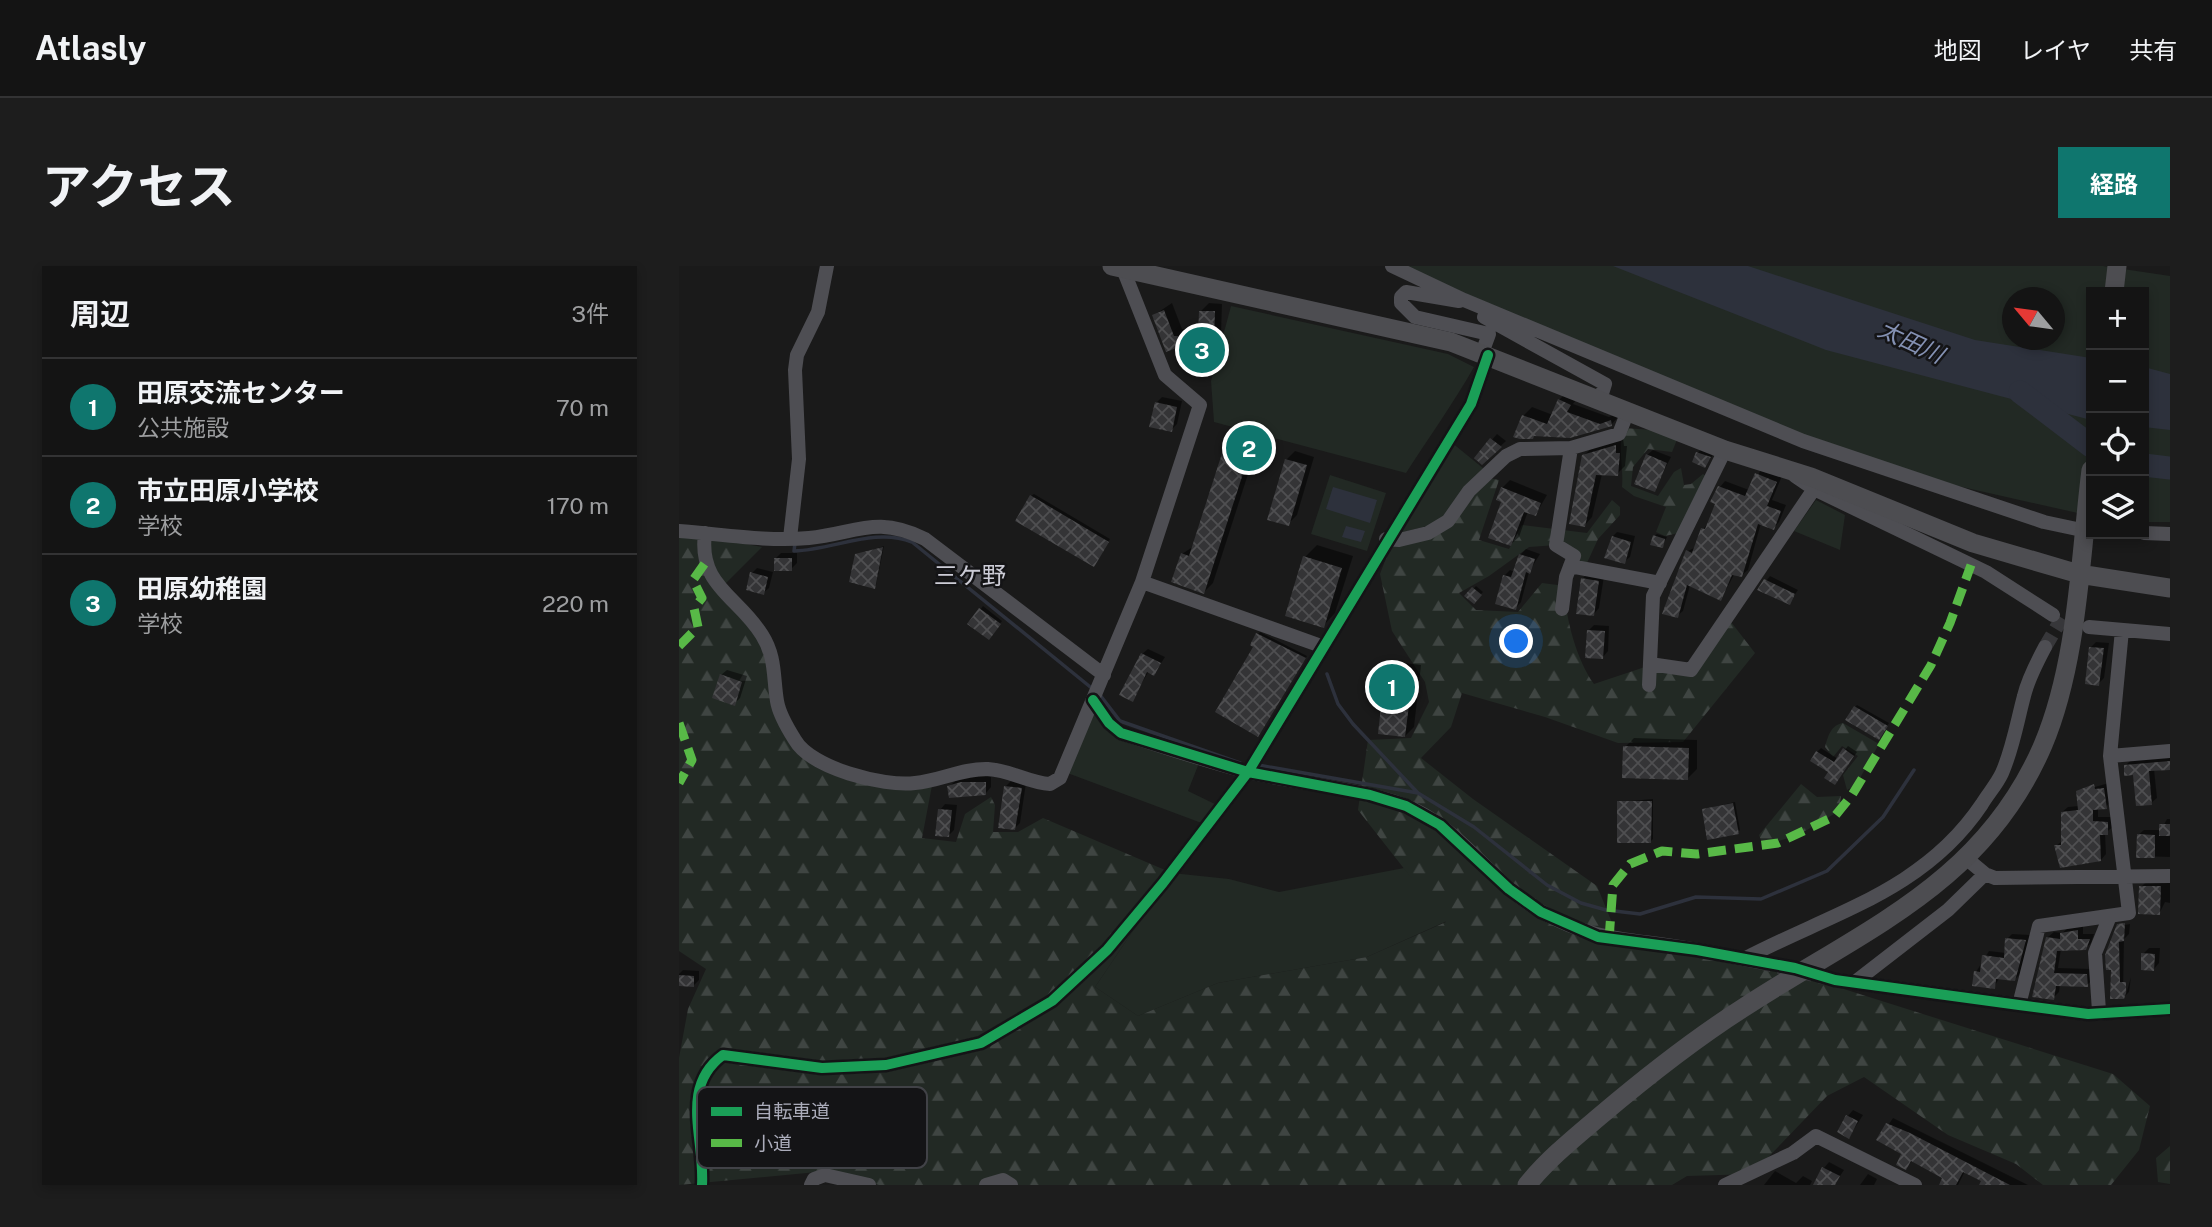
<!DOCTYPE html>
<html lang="ja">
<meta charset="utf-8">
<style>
:root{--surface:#141414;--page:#1d1d1d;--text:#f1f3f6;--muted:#9d9ea0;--line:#333334;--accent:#0f766e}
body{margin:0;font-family:"Public Sans","Noto Sans JP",sans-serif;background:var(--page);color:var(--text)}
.controls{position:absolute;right:21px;top:21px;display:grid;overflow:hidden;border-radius:0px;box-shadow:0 4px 10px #0003}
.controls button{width:63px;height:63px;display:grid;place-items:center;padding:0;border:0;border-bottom:2px solid var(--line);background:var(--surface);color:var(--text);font:35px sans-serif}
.compass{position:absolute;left:1323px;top:21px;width:63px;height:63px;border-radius:50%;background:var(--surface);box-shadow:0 4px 10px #0003;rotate:299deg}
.you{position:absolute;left:838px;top:376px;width:24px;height:24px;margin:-18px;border:5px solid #fff;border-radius:50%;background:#1a73e8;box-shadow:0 0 0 10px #1a73e833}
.badge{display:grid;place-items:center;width:46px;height:46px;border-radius:50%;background:var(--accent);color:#fff;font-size:23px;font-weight:700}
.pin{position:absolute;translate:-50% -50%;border:4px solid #fff;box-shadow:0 2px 7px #0006}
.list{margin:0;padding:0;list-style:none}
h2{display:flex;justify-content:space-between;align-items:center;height:91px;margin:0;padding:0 28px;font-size:30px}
h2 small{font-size:23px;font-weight:400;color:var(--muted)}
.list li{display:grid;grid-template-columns:46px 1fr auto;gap:21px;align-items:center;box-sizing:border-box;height:98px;padding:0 28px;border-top:2px solid var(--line)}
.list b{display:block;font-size:26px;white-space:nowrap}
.list p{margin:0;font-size:23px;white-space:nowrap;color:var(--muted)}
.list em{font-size:23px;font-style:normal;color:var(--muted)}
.icon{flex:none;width:38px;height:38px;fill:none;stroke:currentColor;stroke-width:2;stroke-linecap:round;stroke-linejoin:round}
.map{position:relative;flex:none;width:1491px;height:919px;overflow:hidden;border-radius:0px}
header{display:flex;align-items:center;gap:42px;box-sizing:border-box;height:98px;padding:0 35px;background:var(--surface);border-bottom:2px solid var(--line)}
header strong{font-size:33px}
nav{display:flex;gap:38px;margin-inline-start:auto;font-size:24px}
.intro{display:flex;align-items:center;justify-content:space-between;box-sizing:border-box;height:168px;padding:0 42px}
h1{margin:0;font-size:49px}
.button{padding:18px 32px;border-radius:0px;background:var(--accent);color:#fff;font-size:24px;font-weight:700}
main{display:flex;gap:42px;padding:0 42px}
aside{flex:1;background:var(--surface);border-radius:0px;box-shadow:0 4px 10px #0003}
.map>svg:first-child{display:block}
.green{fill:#222924;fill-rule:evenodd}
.forest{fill:url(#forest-firs)}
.water{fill:#2d313c}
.shadow{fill:#0007}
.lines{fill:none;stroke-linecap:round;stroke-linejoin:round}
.stream{stroke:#2d313c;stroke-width:3.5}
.river{stroke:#2d313c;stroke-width:23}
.building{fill:url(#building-cross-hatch)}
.street-tunnel{stroke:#37373a;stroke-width:14;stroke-dasharray:14 7;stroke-linecap:butt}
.street{stroke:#4e4e53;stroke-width:14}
.secondary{stroke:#4d4d51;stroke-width:19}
.quiet{stroke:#58b947;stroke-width:9;stroke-dasharray:18 9;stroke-linecap:butt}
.cycleway-casing{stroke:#141416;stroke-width:15}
.cycleway{stroke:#1a9f57;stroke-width:10}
.labels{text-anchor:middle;stroke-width:5;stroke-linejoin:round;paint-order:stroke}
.water-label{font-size:23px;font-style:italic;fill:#8491b3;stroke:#141416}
.quarter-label{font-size:24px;fill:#ccccd6;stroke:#141416}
.key{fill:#141416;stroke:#414247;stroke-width:2}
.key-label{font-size:19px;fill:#abacba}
</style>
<header>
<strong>Atlasly</strong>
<nav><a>地図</a><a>レイヤ</a><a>共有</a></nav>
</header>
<div class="intro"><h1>アクセス</h1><a class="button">経路</a></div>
<main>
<aside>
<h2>周辺<small>3件</small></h2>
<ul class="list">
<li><span class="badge">1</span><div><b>田原交流センター</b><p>公共施設</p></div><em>70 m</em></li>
<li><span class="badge">2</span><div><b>市立田原小学校</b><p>学校</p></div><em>170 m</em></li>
<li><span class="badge">3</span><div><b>田原幼稚園</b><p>学校</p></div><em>220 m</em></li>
</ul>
</aside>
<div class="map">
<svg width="1491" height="919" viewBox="0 0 1491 919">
<defs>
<pattern id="forest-firs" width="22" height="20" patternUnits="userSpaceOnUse" patternTransform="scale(1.75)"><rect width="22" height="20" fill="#222924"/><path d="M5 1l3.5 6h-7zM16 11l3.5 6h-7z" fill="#3f4542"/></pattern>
<pattern id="building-cross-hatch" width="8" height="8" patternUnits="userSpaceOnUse" patternTransform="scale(1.75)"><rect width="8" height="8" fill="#343436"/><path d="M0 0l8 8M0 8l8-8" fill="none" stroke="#4f4f51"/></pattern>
</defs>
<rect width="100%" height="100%" fill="#1a1a1a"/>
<path class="green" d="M709 0H1424L1491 10V256H1465V26H1412V250L1239 211 1058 150ZM1334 32H1376V74H1334Z
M552 40 769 88 795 101C774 138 750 171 727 207L535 156 532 115Z
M772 176 810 207 769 255 720 267Z
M651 209 707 227 688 285 632 268Z
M1137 234 1166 249 1161 284 1115 265Z
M417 439 438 464 522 492 509 525 542 541 528 559 383 505Z
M725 602 768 655 688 691 539 717 459 750 416 721 493 607 550 613 600 626Z"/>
<path class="forest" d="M945 162 1001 166 993 186 969 183 954 201 952 220 979 230 995 206 1002 202 1005 219 1012 218 1024 208 1032 213 1004 266 986 270 977 266 987 241 955 230 943 221C945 201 938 181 945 162Z
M805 211 820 214 800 274 830 283 843 259 908 267 933 234 941 241V249L919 273 907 299 877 279 850 281 810 310 780 327 797 344 839 346 863 317 886 320C885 349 898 395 915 418L975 398 1012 403 1052 356 1076 387 1004 476 939 477 866 451 783 427 772 461 742 492 794 533 918 620 940 674 1079 696 1434 808 1471 840 1460 884 1432 919H1364L1337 898 1269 869 1185 811 1148 830 1073 908 1008 910 993 919H200L148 905 0 919V792L9 743 27 703 0 685V266L83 281 41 323 82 367 104 463 158 505 254 514 243 572 277 576 286 548 312 531 316 539 314 566H339L364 552 493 607 416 721 459 750 539 717 688 691 767 656 679 544 689 474 732 472 750 436 746 416 713 365 701 308 711 282 766 257Z
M1164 457 1200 478 1177 519 1168 524 1164 509 1179 490 1163 480 1154 491 1146 481C1149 470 1152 459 1164 457Z
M1122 518 1138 531 1162 530 1160 545 1121 568 1084 580 1080 569Z
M1491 880V918L1479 916 1477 892Z"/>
<path class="water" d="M934 0H1069L1296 74 1412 92V154L1147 84Z
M1465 101 1491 108V164L1465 161Z
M654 221 698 234 691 257 647 243Z
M667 260 686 265 682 276 663 271Z"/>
<path class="shadow" d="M493 37 503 63 521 64 522 45 530 37 543 38 541 98 533 106 512 74 488 84 475 49Z
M888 126 899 131 894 138 930 151 940 147V150L932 159 857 168 844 150 853 141 874 149 880 134Z
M483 131 503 135 498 158 492 164 477 137Z
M557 167 580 174 534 317 525 326 503 288 515 280 549 176Z
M818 168 827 175 803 197 797 192Z
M944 172 945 180H948L946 200 938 208H923L913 251 906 259 904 190 913 182Z
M1024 181 1036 186 1026 200 1019 187Z
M974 184 992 191 975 224 968 189Z
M616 185 635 191 618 249 609 258 607 194Z
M1083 202 1103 210 1093 234 1107 239 1100 256 1095 262 1082 257 1069 304 1063 309 1056 307 1042 333 1011 319 1004 345 998 350 1009 285 1017 281 1024 263 1031 256 1039 237 1041 221 1046 215 1070 224Z
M831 214 868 229 857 248 849 245 840 271 832 278 823 222Z
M355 228 431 273 417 297 352 230Z
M938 266 956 270 951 291 945 296 932 272Z
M978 268 988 271 983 280 975 270Z
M638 279 674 290 656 347 644 360 626 291Z
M205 280 197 319 195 321 178 289Z
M847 283 861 288 850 306 842 336 837 342 825 310 831 304 836 306 841 289Z
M102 287H118V297L112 303 97 292Z
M78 302 94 306 90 322 84 327 73 307Z
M909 307 925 310 920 342 915 348 903 313Z
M1091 310 1119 324 1110 337 1087 315Z
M797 320 804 326 795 335 788 329Z
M304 340 323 355 312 369 291 358Z
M915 359 930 360 929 385 924 391 909 365Z
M581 366 628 390 581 466 579 368Z
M1417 376 1430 377 1425 412 1419 418 1412 381Z
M469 383 486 391 475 408 470 405 453 433 463 388Z
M717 396 742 399 735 461 726 470 708 405Z
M48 404 68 410 61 432 55 438 42 409Z
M1178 439 1210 457 1202 470 1176 441Z
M955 472 1018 474V503L1009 512 946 481Z
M1169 480 1178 486 1159 513 1138 486 1142 482 1159 493Z
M1491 490V502L1475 503 1478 532 1472 537 1456 507 1447 499 1452 494Z
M289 511H312V521L307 527 270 521 276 515Z
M332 515 347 517 341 557 335 563 327 520Z
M1430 517 1432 535 1427 541 1419 542V551H1433L1434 561 1426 567 1427 588 1422 594 1377 580 1383 575V546L1389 541 1400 540 1398 526Z
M974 533V573L972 575 940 536Z
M1056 536 1061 564 1059 566 1025 543Z
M266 538 278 539 275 564 270 569 261 544Z
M1488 553H1491V591L1459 590V569L1465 564H1482Z
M1491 614V637L1486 636 1480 648 1462 621 1468 615Z
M1451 658 1450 668 1445 673 1444 728H1447L1452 711 1450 726 1444 732 1433 731 1440 660Z
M1404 659V668H1415L1412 677 1406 683H1382L1379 702 1413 703 1414 713 1408 719 1381 718 1380 726 1374 732 1369 671 1375 666 1383 667 1389 662Z
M1333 668 1351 669 1341 708 1335 714 1321 711 1315 721 1297 706 1310 685 1327 687 1328 673Z
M1470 682H1481L1480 697 1475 703 1464 688Z
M4 704 20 705V714L14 720 0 719V708Z
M1174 844 1184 849 1170 871 1169 850Z
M1214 852 1349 919H1302L1305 915 1286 905 1279 919H1262L1266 911 1234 894 1227 902 1224 887 1200 873Z
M1150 896 1165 904 1155 919H1152L1145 902Z
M1096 905 1117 917 1124 910 1133 915 1131 919H1085Z
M1189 908 1198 913 1195 919H1181Z"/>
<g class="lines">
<path class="stream" d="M116 277 115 285C155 284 195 261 233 276L415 424
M648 408 659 438 674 458 739 527 795 561 868 619 902 637 927 644 961 648 1017 631 1082 633 1148 605 1204 551 1235 504
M421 429 441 455 561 497
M579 499 739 527"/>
<path class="river" d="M1341 126 1412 180
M1465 199 1491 202"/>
</g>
<path class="building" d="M485 44 495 70 519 71 520 45H536L534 107 509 106 510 77 487 86 473 49Z
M879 133 892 139 888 146 921 158 932 154 933 160 891 172 855 170 854 173H841L834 171 843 149 868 158Z
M476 136 498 141 493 166 470 161Z
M811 172 823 181 803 199 795 192Z
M547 175 572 183 525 328 492 316 502 287 510 290Z
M937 179V187H941L939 210 917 209 906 261 890 258 903 189Z
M1017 186 1032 191 1026 202 1013 196Z
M967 188 988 197 976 226 955 218Z
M606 193 628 199 610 260 588 254Z
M1076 207 1098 216 1088 240 1102 245 1095 264 1079 258 1063 311 1053 309 1042 335 1008 319 999 352 983 348 1007 284 1013 287 1022 262 1026 263 1036 238 1031 236 1039 220 1066 230Z
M822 221 862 237 857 250 845 246 832 280 809 272 822 236 817 234Z
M351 229 430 276 415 301 336 255Z
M974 269 986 273 984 282 971 279Z
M933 270 952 276 946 298 925 292Z
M204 281 196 323 170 316 176 288Z
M840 288 856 293 851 308 847 306 837 344 816 338 824 309 832 311Z
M624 290 663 302 645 362 606 350Z
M95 292H113V305H95Z
M71 306 89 311 85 329 67 324Z
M902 312 920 315 915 350 897 348Z
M1085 313 1116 328 1111 339 1078 324Z
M793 321 803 329 795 338 785 330Z
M300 342 322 358 310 374 288 358Z
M908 364 926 365 924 393 906 392Z
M577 367 627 392 579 471 536 446 574 381 571 379Z
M1410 381 1425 382 1420 420 1406 418Z
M462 387 482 397 475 410 468 406 454 436 440 429Z
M706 404 734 407 726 471 699 468Z
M41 408 63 416 56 440 33 432Z
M1175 440 1209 460 1200 474 1166 454Z
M944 480 1010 482 1009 514 943 512Z
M1164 482 1175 490 1156 519 1145 512 1149 506 1131 495 1137 485 1155 496Z
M1491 495V504L1470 505 1473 539 1457 540 1454 509 1445 510V499Z
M282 516H307V529L270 532 268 520Z
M1415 518 1416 523 1425 522 1428 543 1414 544V555L1429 556V569H1421L1422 595 1381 602 1375 579H1382V546L1399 544 1397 525Z
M325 520 343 522 336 564 319 562Z
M938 535H973L972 577H938Z
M1054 537 1060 568 1028 574 1023 543Z
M259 543 273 544 270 571 256 570Z
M1480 558H1491V570H1480Z
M1458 568 1476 569V592H1457Z
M1460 620H1482L1481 649 1459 648Z
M1446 657 1445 675 1440 676 1441 716H1447V727L1445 733H1431L1432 704H1427L1426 689 1438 658Z
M1399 664V673H1411L1407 684 1378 685 1375 707 1408 708 1409 721 1377 720 1375 734 1353 731 1367 671 1381 673V667Z
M1326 672 1347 674 1336 715 1317 713 1316 723 1293 720 1295 705 1301 706 1303 689 1325 692Z
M1462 687 1476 688 1475 705 1462 704Z
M0 709 15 710V721L0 720Z
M1167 849 1179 855 1170 873 1158 866Z
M1207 857 1231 867 1331 919H1300L1302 915 1284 906 1277 919H1260L1263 912 1232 895 1227 904 1217 899 1222 888 1197 874Z
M1143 901 1161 910 1156 919H1134Z"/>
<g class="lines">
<path class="street-tunnel" d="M1366 381 1383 352
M1079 696 1156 714"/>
<path class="street" d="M713 0 785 34 1124 175 1365 256 1412 266
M780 35 727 26 722 31V37L736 51 810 68 803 87
M805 51 926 118 921 134
M1116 210 1135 223 1307 306 1374 349
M0 265C42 268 88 276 130 272 178 267 197 249 246 273L425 409
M26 267C19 320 59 330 83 369 97 391 94 411 98 435 100 448 109 463 116 474 132 502 204 521 236 517 261 515 284 502 309 503 331 504 350 517 371 518L381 512 463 316 521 139 486 109 444 3
M1465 267 1491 268
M111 272 120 193 116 104 118 89 139 46 148 0
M707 273 720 274 749 267 769 255 790 225 827 190 841 183 892 182 940 168 949 145
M891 300 981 317
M463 316 645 381
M883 343 887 311 895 290 877 279 892 182
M1410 361 1491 368
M971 398 1012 404 1135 223
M970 419 974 330 1046 184
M414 434 430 457 442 467C484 481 526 495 569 506 620 518 675 521 725 539 781 560 812 618 863 646 906 670 933 672 980 678 1013 682 1046 689 1079 696
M1431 490 1491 485
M1288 593 1306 608 1316 612 1491 610
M1065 693C1152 647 1245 625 1303 538 1309 528 1318 518 1323 507 1334 482 1338 456 1345 430 1349 413 1358 396 1366 381
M1156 714 1409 748 1491 743
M1176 716 1269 644 1306 608
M1340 739 1360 660 1450 647 1431 490 1443 364
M1420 745 1416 687 1431 650
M23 919C26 872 0 821 44 789L143 802 207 799 302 777 373 735 428 684 484 617 569 506 792 138 809 89
M132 919 135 913 146 909 190 919
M307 919 324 914 332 919
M1046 919 1114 887 1137 870 1236 919"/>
<path class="secondary" d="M433 0 772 76 1046 184 1132 211 1294 277 1400 308 1491 322
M1435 26 1438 0
M848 919C869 893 895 872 921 850 967 811 1014 774 1064 742 1183 664 1304 619 1364 479 1399 396 1401 292 1412 204"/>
<path class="quiet" d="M0 380 19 361 15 342 23 332 14 314 26 297
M0 457 13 494 0 517
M930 673 934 619 951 598 983 585 1018 588 1099 577 1156 550 1173 529 1252 399 1271 357 1292 299"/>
<g class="cycleway-casing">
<path id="cycleway" d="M414 434 430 457 442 467 569 506 691 529 727 540 761 559 830 623 862 646 919 671 1018 684 1116 702 1156 714 1340 739 1409 748 1491 743
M23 919C26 872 0 821 44 789L143 802 207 799 302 777 373 735 428 684 484 617 569 506 792 138 809 89"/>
</g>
<use href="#cycleway" class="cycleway"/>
</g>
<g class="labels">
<g class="water-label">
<text transform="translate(1232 76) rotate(25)" y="8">太田川</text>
</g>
<g class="quarter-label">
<text x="291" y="318">三ケ野</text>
</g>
</g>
<rect x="18" y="821" width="230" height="81" rx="10" class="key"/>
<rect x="32" y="841" width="31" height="9" fill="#1a9f57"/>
<rect x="32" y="873" width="31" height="8" fill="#58b947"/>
<g class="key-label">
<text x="75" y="852">自転車道</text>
<text x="75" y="884">小道</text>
</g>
</svg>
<div class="controls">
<button>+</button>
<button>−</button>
<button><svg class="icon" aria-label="locate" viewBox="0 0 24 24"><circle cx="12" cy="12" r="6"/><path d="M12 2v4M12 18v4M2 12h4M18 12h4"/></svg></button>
<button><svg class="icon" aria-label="layers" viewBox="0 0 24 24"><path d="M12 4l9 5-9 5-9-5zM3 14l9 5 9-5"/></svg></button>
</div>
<svg class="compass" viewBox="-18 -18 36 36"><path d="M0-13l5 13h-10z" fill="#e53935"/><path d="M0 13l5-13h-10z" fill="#9d9ea0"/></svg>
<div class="you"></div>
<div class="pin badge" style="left:713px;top:421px">1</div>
<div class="pin badge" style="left:570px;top:182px">2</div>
<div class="pin badge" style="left:523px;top:84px">3</div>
</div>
</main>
